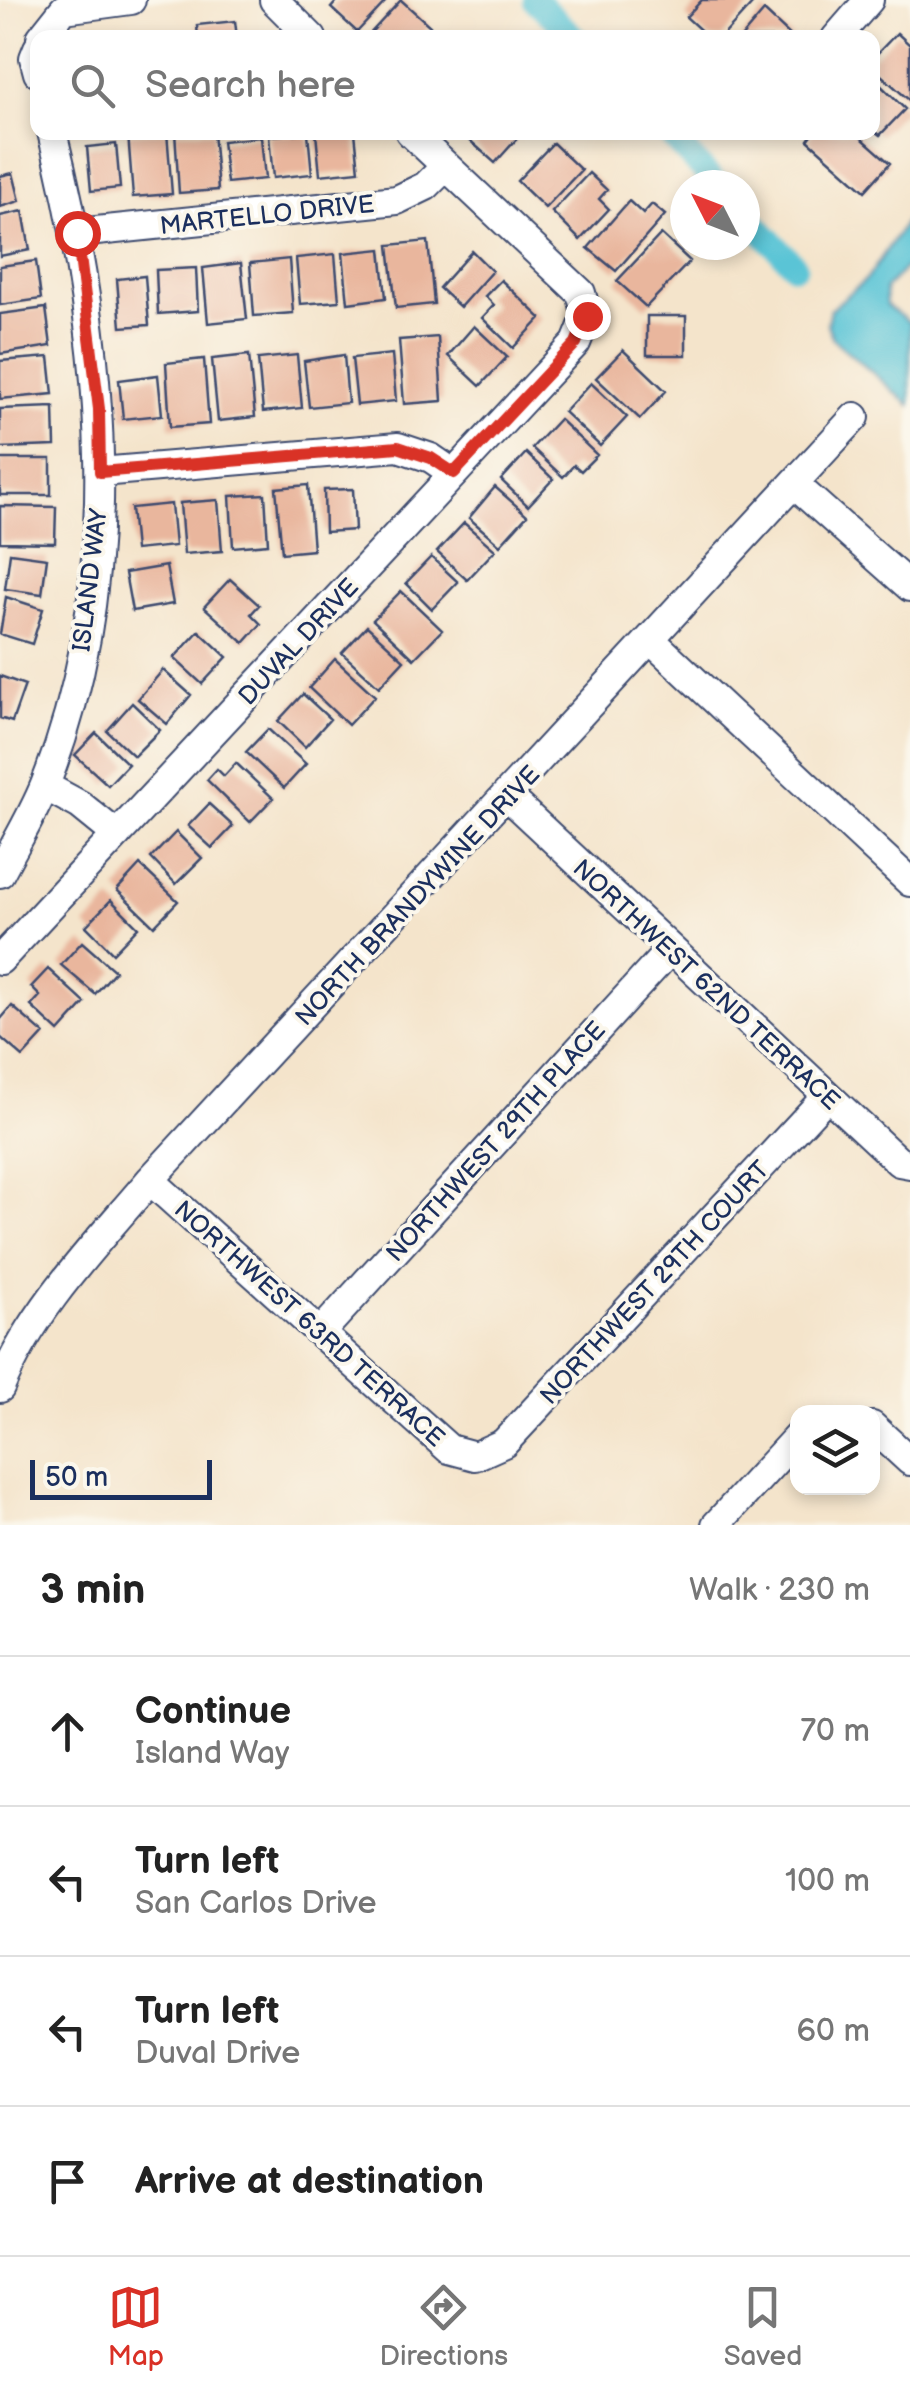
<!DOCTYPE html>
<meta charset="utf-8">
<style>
:root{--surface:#fff;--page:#f6f6f6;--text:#222;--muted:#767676;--line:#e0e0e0;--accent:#d93025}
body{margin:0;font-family:"Balsamiq Sans",sans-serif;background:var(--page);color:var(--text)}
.controls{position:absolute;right:30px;bottom:30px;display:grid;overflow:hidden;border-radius:20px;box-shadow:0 5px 15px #0003}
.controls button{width:90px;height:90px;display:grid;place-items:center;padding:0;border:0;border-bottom:2px solid var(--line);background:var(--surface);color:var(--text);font:50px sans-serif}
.compass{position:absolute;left:670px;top:170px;width:90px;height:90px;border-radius:50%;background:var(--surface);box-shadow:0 5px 15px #0003;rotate:312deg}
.scale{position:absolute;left:30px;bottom:25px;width:182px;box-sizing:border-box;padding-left:10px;border:5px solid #1b2f5e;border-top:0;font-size:28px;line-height:35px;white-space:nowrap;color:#1b2f5e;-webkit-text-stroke:8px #fbf7ec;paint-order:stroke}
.stop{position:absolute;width:30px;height:30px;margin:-22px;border:8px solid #d93025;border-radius:50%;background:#fff}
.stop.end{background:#d93025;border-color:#fff;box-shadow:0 2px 10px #0008}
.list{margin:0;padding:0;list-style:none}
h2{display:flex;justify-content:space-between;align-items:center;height:130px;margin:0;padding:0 40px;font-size:42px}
h2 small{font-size:32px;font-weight:400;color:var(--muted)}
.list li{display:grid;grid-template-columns:65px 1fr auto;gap:30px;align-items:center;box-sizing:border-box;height:150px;padding:0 40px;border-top:2px solid var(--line)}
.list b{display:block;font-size:38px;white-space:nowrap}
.list p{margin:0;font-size:32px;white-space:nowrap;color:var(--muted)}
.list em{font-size:32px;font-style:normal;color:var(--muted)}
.icon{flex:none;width:55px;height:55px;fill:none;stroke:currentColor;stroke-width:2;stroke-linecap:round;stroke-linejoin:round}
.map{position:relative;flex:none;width:910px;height:1525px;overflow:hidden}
.search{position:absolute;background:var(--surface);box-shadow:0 5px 15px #0003;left:30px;right:30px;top:30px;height:110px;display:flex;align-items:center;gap:25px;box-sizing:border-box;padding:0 35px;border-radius:20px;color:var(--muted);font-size:38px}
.sheet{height:730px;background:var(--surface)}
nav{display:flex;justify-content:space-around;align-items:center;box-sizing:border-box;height:140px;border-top:2px solid var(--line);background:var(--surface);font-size:28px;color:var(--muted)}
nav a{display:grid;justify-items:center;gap:5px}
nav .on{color:var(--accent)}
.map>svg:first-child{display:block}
.water{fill:#5ac4d6;stroke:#3a7a9a;stroke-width:2.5}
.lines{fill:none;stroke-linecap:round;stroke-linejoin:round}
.canal{stroke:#5ac4d6;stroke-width:25}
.building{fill:#e9b69d}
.minor-casing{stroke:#3c4a6e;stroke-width:32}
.minor{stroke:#fff;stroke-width:28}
.route{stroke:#d93025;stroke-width:12}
.labels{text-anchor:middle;stroke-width:8;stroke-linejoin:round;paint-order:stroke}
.street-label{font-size:25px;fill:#1b2f5e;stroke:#fbf7ec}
</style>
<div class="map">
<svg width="910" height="1525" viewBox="0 0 910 1525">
<rect width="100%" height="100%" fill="#fbf7ec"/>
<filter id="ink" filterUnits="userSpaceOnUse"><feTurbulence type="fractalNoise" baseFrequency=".01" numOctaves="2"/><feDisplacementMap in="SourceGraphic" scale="20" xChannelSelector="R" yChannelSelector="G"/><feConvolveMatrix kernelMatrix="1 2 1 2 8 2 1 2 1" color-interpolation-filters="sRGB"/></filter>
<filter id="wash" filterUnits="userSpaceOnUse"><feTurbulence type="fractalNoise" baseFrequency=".0048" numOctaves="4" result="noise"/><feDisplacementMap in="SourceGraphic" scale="40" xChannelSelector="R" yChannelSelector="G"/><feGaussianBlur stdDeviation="2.25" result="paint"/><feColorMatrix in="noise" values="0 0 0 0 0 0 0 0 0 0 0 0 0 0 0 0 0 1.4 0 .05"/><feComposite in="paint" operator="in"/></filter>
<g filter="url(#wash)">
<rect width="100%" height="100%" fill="#f4e4cb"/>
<path class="water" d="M910 215V264L885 288 886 305 910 323V405L833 339 827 324 830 310 868 278Z"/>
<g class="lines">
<path class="canal" d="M535 0 575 38
M667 132 717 185
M745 214 795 266"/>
</g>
<g id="blocks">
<path class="building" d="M338 0H387L357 32 331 8Z
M401 0 430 26 419 38H366Z
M702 0H749L753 3 721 38H709L686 17Z
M764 11 793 38H741Z
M235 21 237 38H198L197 25Z
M897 33 910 45V101L872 67V59Z
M872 77 905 109 880 135 872 129Z
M167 132 172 194 133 197 128 134Z
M175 132H213L218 190 179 193Z
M355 132 359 171 320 175 316 133Z
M470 132H523L495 163 466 137Z
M814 132H855L890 163 865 191 808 140Z
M308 133 312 174 273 178 269 136Z
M261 137 265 179 227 183 222 141Z
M553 143 581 170 545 208 517 181Z
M116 144 120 188 91 191 87 147Z
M13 173 20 201 0 207V176Z
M589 173 607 190 599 199 609 209 580 240 552 212Z
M629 201 643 214 652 204 665 215 616 271 588 248Z
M23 211 30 250 0 256V216Z
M661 234 690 261 646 307 617 281Z
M428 241 434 304 396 308 389 245Z
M381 249 386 298 348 303 343 253Z
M472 251 492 271 460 307 439 288Z
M335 254 339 301 300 304 296 258Z
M289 259 293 313 254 316 250 263Z
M36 261 41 299 0 305V266Z
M241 263 247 319 208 323 203 268Z
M196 268 198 311 158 314 156 270Z
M145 276 149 325 121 327 117 279Z
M501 280 541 318 513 348 482 318 494 305 485 296Z
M46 308 51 346 0 354V314Z
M647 316H686V355H647Z
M474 326 507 357 480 386 448 356Z
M438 337 442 401 404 404 399 340Z
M623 350 666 391 640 419 596 378Z
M392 354 396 401 357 405 352 358Z
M249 355 255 417 218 421 212 359Z
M297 355 302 408 263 412 258 359Z
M344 355 348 403 309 407 304 361Z
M49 357 53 394 0 399V361Z
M204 359 209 424 170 427 166 363Z
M158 375 162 415 123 419 119 380Z
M591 383 627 417 600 446 564 412Z
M54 407 55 446 0 448V409Z
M559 419 597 455 581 471 574 465 563 477 532 448Z
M526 453 553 479 528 506 501 480Z
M0 459H51V495H0Z
M308 485 313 550 282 553 276 488Z
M495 487 527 515 500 545 469 518Z
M353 489 355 530 325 532 324 490Z
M265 494 268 544 233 547 230 496Z
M218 500 222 551 184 554 180 503Z
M171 504 175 546 135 550 131 508Z
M0 506 56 507 55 543 0 542Z
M464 523 495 550 467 580 437 552Z
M10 553 47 558 42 594 5 589Z
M431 557 458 582 432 609 406 583Z
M166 566 173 604 132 611 125 573Z
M230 579 259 605 251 614 261 624 244 643 204 607Z
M401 591 442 630 414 659 373 620Z
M6 597 43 609 32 644 0 634Z
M367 626 404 660 379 687 342 653Z
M199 631 227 657 202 684 174 658Z
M335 659 375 696 348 725 309 688Z
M163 670 191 695 167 724 138 699Z
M0 676 25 685 12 722 0 718Z
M303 694 330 719 305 747 278 721Z
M132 703 160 730 134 756 107 731Z
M268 729 306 764 284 788 246 752Z
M96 733 128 764 108 785 75 755Z
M236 763 273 798 250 822 207 780 217 769 224 776Z
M209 804 233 826 212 848 188 826Z
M176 832 202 858 176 884 151 858Z
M140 865 178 901 154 926 117 890Z
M111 900 138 927 113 953 86 926Z
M82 942 115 971 95 994 61 965Z
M48 969 85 1003 59 1032 31 1006 40 996 31 987Z
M12 1006 44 1034 23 1057 0 1037V1020Z"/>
</g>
</g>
<g filter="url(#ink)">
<use href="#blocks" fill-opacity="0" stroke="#3c4a6e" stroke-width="2.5"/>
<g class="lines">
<g class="minor-casing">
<path id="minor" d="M274 0 312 38
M41 38 64 9 131 0
M836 38 869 0
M38 48 34 58 38 73
M77 233 397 200 426 186 445 167
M100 472 398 447 431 458 453 473
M795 485 910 587
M652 641 910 882
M45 786 80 805 117 835
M508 797 899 1162 910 1164
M0 873C15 844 33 815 45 785 127 578 105 344 52 132
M0 960 576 343 587 316 581 293 410 132
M150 1180 449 1449 475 1456 504 1443 826 1097
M320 1333 670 950
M0 1388C32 1309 96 1244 150 1180L855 417
M872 1426 910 1461
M716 1525 798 1436"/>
</g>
<use href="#minor" class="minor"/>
</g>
</g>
<g class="lines" filter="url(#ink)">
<path class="route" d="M77 233 99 409 100 472 398 447 431 458 454 473 576 343 587 316"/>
</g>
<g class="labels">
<g class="street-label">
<text transform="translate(267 214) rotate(-6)" y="9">MARTELLO DRIVE</text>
<text transform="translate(89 580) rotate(-83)" y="9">ISLAND WAY</text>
<text transform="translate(298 641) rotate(-47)" y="9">DUVAL DRIVE</text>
<text transform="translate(417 895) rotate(-47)" y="9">NORTH BRANDYWINE DRIVE</text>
<text transform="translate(707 984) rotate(43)" y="9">NORTHWEST 62ND TERRACE</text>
<text transform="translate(495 1141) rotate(-48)" y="9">NORTHWEST 29TH PLACE</text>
<text transform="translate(654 1282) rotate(-47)" y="9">NORTHWEST 29TH COURT</text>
<text transform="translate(310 1323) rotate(42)" y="9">NORTHWEST 63RD TERRACE</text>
</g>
</g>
</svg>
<div class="controls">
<button><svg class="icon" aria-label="layers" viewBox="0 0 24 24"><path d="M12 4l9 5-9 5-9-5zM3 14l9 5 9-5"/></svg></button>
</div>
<svg class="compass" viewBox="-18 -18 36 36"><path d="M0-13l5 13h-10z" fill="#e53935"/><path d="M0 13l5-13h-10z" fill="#767676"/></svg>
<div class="scale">50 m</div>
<div class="stop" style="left:77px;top:233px"></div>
<div class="stop end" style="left:587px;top:316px"></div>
<div class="search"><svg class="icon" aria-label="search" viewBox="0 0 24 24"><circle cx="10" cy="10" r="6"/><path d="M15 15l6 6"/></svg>Search here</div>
</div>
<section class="sheet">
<h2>3 min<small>Walk · 230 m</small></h2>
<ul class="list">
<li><svg class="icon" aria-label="ahead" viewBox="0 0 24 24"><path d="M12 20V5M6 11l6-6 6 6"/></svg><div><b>Continue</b><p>Island Way</p></div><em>70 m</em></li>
<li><svg class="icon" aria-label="left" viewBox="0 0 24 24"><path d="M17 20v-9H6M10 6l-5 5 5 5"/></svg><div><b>Turn left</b><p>San Carlos Drive</p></div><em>100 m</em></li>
<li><svg class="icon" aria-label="left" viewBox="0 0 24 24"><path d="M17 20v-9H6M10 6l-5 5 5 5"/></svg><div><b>Turn left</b><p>Duval Drive</p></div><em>60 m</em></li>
<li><svg class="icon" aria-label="arrive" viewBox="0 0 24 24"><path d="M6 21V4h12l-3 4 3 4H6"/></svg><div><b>Arrive at destination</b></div></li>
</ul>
</section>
<nav>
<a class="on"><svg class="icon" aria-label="map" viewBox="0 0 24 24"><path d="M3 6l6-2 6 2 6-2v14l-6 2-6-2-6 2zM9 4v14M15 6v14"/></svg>Map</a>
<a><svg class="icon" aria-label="directions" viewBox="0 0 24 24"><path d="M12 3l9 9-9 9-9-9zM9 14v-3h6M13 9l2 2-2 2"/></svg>Directions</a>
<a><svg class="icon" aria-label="saved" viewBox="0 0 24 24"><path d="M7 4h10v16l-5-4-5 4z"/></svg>Saved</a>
</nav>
